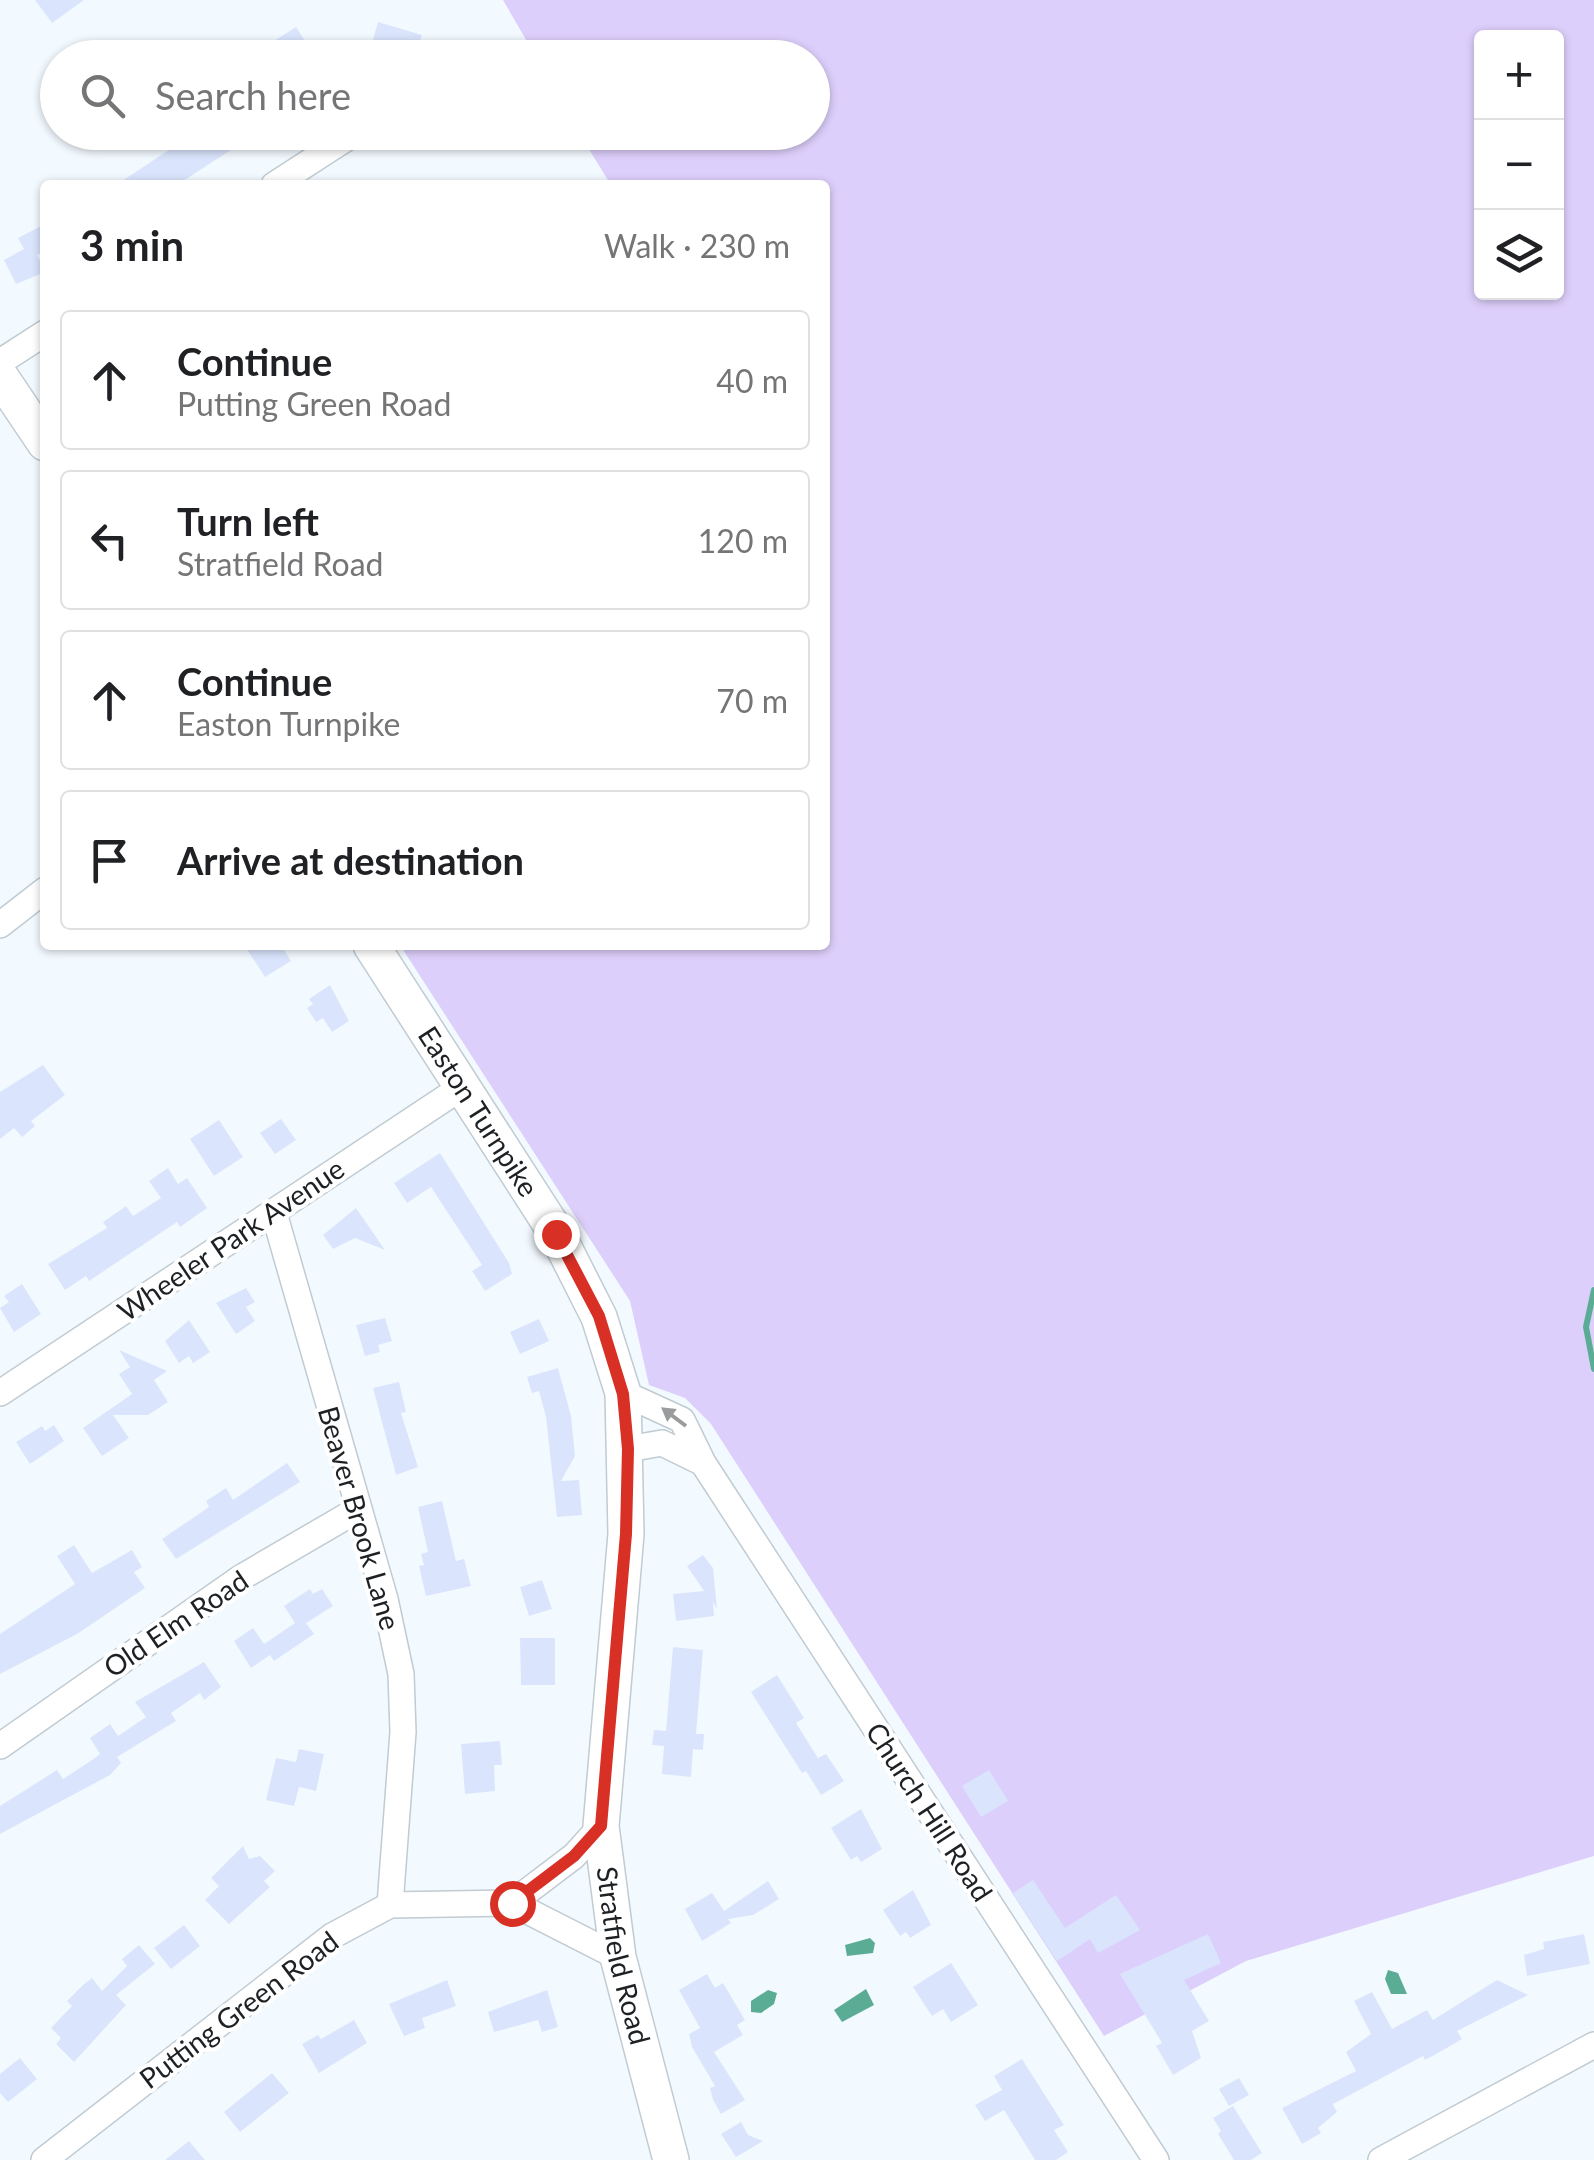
<!DOCTYPE html>
<meta charset="utf-8">
<style>
:root{--surface:#fff;--page:#f6f6f6;--text:#202124;--muted:#757577;--line:#e0e0e0}
body{margin:0;font-family:Lato,sans-serif;background:var(--page);color:var(--text)}
.controls{position:absolute;right:30px;top:30px;display:grid;overflow:hidden;border-radius:10px;box-shadow:0 2px 8px #0004}
.controls button{width:90px;height:90px;display:grid;place-items:center;padding:0;border:0;border-bottom:2px solid var(--line);background:var(--surface);color:var(--text);font:50px sans-serif}
.stop{position:absolute;width:30px;height:30px;margin:-22px;border:8px solid #d93025;border-radius:50%;background:#fff}
.stop.end{background:#d93025;border-color:#fff;box-shadow:0 2px 10px #0008}
.list{margin:0;padding:0;list-style:none}
h2{display:flex;justify-content:space-between;align-items:center;height:130px;margin:0;padding:0 40px;font-size:42px}
h2 small{font-size:32px;font-weight:400;color:var(--muted)}
.list li{display:grid;grid-template-columns:65px 1fr auto;gap:30px;align-items:center;box-sizing:border-box;height:140px;margin:0 20px 20px;padding:0 20px;border:2px solid var(--line);border-radius:10px}
.list b{display:block;font-size:38px;white-space:nowrap}
.list p{margin:0;font-size:32px;white-space:nowrap;color:var(--muted)}
.list em{font-size:32px;font-style:normal;color:var(--muted)}
.icon{flex:none;width:55px;height:55px;fill:none;stroke:currentColor;stroke-width:2;stroke-linecap:round;stroke-linejoin:round}
.map{position:relative;flex:none;width:1594px;height:2160px;overflow:hidden}
.search{position:absolute;background:var(--surface);box-shadow:0 2px 8px #0004;left:40px;top:40px;width:790px;height:110px;display:flex;align-items:center;gap:25px;box-sizing:border-box;padding:0 35px;border-radius:55px;color:var(--muted);font-size:38px}
.panel{position:absolute;background:var(--surface);box-shadow:0 2px 8px #0004;left:40px;top:180px;width:790px;height:770px;border-radius:10px}
.map>svg:first-child{display:block}
.green{fill:#ddcffb;fill-rule:evenodd}
.water{fill:#5bac94}
.lines{fill:none;stroke-linecap:round;stroke-linejoin:round}
.stream{stroke:#5bac94;stroke-width:6}
.building{fill:#dae5fd}
.street-casing{stroke:#c0cbd2;stroke-width:28}
.secondary-casing{stroke:#c0cbd2;stroke-width:38}
.street{stroke:#fff;stroke-width:25}
.secondary{stroke:#fff;stroke-width:35}
.oneway{fill:#999b9c}
.route{stroke:#d93025;stroke-width:12}
.labels{text-anchor:middle;stroke-width:8;stroke-linejoin:round;paint-order:stroke}
.street-label{font-size:28px;fill:#1d2124;stroke:#fff}
</style>
<div class="map">
<svg width="1594" height="2160" viewBox="0 0 1594 2160">
<rect width="100%" height="100%" fill="#f3faff"/>
<path class="green" d="M503 0H1594V1856L1246 1961 1104 2036 711 1424 685 1398 649 1385 630 1301 400 945H825V185H611L579 133 812 132V58L536 57ZM1482 38H1556V292H1482Z"/>
<path class="water" d="M870 1938 875 1943 873 1953 847 1956 845 1945Z
M1388 1970 1398 1973 1407 1994H1391L1385 1979Z
M866 1989 874 2005 842 2022 834 2010Z
M768 1990 777 1993 774 2004 761 2013 751 2012V2001Z"/>
<g class="lines">
<path class="stream" d="M1594 1290 1586 1327 1594 1369"/>
</g>
<path class="building" d="M35 0H84L52 23Z
M378 22 422 35 414 58 370 50Z
M296 27 316 58H280L271 43Z
M196 132H227L237 146 177 185H116Z
M454 132H490V149H454Z
M45 224V251L37 255 45 272 16 284 4 260 24 249 18 238Z
M244 945H281L291 961 265 977Z
M330 985 349 1021 332 1032 323 1018 316 1022 307 1008 313 1004 309 999Z
M43 1065 65 1095 31 1121 35 1126 22 1137 14 1128 0 1139V1092Z
M281 1119 296 1140 275 1154 260 1133Z
M219 1120 243 1157 214 1176 190 1139Z
M440 1153 509 1263 512 1274 485 1291 472 1271 482 1265 431 1187 407 1203 394 1183Z
M168 1168 178 1184 187 1178 207 1208 180 1227 177 1222 89 1281 86 1276 65 1290 48 1264 107 1228 103 1222 126 1206 133 1216 161 1198 149 1181Z
M356 1208 385 1250 355 1238 333 1249 323 1235Z
M22 1284 41 1314 14 1332 0 1308 9 1302 4 1296Z
M246 1288 255 1302 246 1307 255 1321 236 1334 216 1303Z
M385 1318 392 1341 378 1345 380 1352 365 1356 356 1325Z
M539 1319 549 1341 520 1354 510 1332Z
M189 1320 210 1352 193 1363 189 1356 179 1363 165 1341Z
M119 1350 167 1371 154 1380 168 1402 148 1415H113L129 1438 102 1456 83 1428 132 1394 119 1374 130 1367Z
M558 1368 571 1416 575 1456 561 1481 579 1480 582 1515 557 1517 546 1417 539 1391 532 1393 527 1377Z
M399 1382 406 1412 401 1413 418 1467 396 1475 373 1388Z
M54 1425 64 1441 30 1464 16 1442 42 1426 45 1431Z
M287 1463 300 1482 176 1559 162 1539 209 1507 206 1501 226 1488 233 1500Z
M442 1501 456 1561 464 1559 471 1586 426 1596 419 1566 424 1565 421 1554 428 1552 418 1507Z
M74 1545 92 1573 132 1550 142 1567 134 1572 145 1588 77 1634 0 1674V1634L75 1584 57 1556Z
M703 1555 713 1568 717 1609 713 1602 714 1616 676 1621 673 1594 704 1591 687 1566Z
M542 1580 552 1609 529 1616 520 1587Z
M310 1589 313 1594 322 1589 333 1606 306 1623 314 1634 274 1661 270 1655 251 1668 234 1641 253 1628 264 1644 295 1623 284 1606Z
M520 1638H555V1685H521Z
M673 1647 703 1650 696 1734H704L703 1750 693 1749 691 1777 662 1774 664 1746 652 1745 654 1730 666 1731Z
M204 1662 221 1687 204 1700 200 1693 171 1713 176 1721 117 1757 121 1763 110 1775 0 1834V1806L57 1770 63 1779 92 1760 100 1754 90 1738 110 1724 118 1736 146 1717 135 1702Z
M777 1675 804 1718 796 1723 818 1758 826 1754 844 1781 821 1795 806 1771 802 1773 751 1692Z
M500 1741 502 1765H494L495 1791 465 1794 461 1744Z
M299 1749 324 1754 316 1791 299 1787 294 1806 266 1800 276 1758 296 1762Z
M989 1770 1008 1801 981 1817 962 1786Z
M861 1809 882 1849 861 1862 857 1856 851 1860 831 1828Z
M243 1846 249 1859 260 1856 275 1871 264 1881 270 1887 229 1924 205 1900 219 1886 211 1878Z
M1033 1880 1065 1928 1116 1895 1140 1930 1098 1953 1090 1939 1057 1961 1013 1893Z
M768 1881 779 1899 753 1915 728 1919 731 1923 702 1941 685 1909 712 1893 724 1911Z
M913 1890 931 1925 910 1938 906 1932 900 1936 883 1910Z
M184 1925 200 1946 171 1969 154 1948Z
M1208 1934 1221 1963 1184 1980 1209 2021 1192 2031 1201 2058 1173 2075 1156 2046 1162 2043 1120 1974Z
M1584 1934 1590 1964 1527 1976 1524 1955 1544 1949 1543 1942Z
M139 1945 155 1964 116 1995 126 2005 74 2062 56 2044 61 2038 51 2028 72 2006 67 2001 83 1985 92 1978 102 1991 127 1966 122 1959Z
M951 1963 978 2005 951 2022 943 2009 932 2016 913 1987Z
M707 1974 715 1988 723 1983 745 2020 737 2025 743 2035 714 2052 745 2100 721 2114 713 2100 710 2088 715 2086 692 2047 689 2034 700 2028 679 1990Z
M447 1980 456 2006 422 2018 425 2028 404 2036 389 2004Z
M1497 1980 1528 1995 1457 2031 1462 2039 1445 2049 1425 2060 1423 2056 1333 2104 1337 2112 1318 2128 1321 2133 1302 2144 1282 2108 1356 2071 1346 2052 1371 2034 1354 2001 1372 1992 1392 2029 1427 2010 1433 2020Z
M547 1990 558 2027 542 2032 538 2020 494 2032 488 2012Z
M354 2020 367 2043 319 2073 302 2044 318 2035 321 2039Z
M20 2058 37 2079 8 2102 0 2093V2074Z
M1022 2059 1064 2125 1054 2130 1068 2152 1056 2160H1035L1004 2110 985 2121 975 2105 1002 2090 994 2076Z
M272 2073 289 2093 240 2132 224 2112Z
M1239 2078 1249 2095 1229 2106 1219 2089Z
M1233 2106 1262 2153 1251 2160H1234L1218 2134 1221 2131 1213 2118Z
M741 2122 748 2135 763 2141 736 2157 721 2134Z
M189 2141 205 2160H165Z"/>
<g class="lines">
<g class="street-casing">
<path id="street" d="M274 185 356 132
M0 362 45 333
M0 925 45 890
M274 1213 385 1599 401 1674 403 1732 390 1905
M0 1393 462 1087
M623 1393 682 1420 703 1463 1156 2160
M628 1449 662 1443 703 1463
M0 1746 242 1577 357 1510
M512 1903 574 1856 601 1826
M44 2160 332 1936 390 1905 512 1903 618 1957
M1381 2160 1594 2045"/>
</g>
<g class="secondary-casing">
<g id="secondary">
<path d="M0 376 45 443"/>
<path id="s1" d="M371 945 557 1234 599 1317 623 1393 626 1534 601 1826 618 1957 671 2160"/>
</g>
</g>
<use href="#street" class="street"/>
<use href="#secondary" class="secondary"/>
</g>
<defs><path id="oneway-solid" d="M-6-.8H1V-3.2L6.5 0L1 3.2V.8H-6Z" transform="scale(2.5)"/></defs>
<use class="oneway" href="#oneway-solid" transform="translate(674 1417) rotate(-143)"/>
<g class="lines">
<path class="route" d="M512 1903 574 1856 601 1826 626 1534 628 1449 623 1394 599 1316 556 1234"/>
</g>
<g class="labels">
<g class="street-label">
<text dy="10" stroke="none"><textPath href="#s1" startOffset="198">Easton Turnpike</textPath></text>
<text transform="translate(231 1240) rotate(-34)" y="10">Wheeler Park Avenue</text>
<text transform="translate(359 1518) rotate(74)" y="10">Beaver Brook Lane</text>
<text transform="translate(176 1624) rotate(-34)" y="10">Old Elm Road</text>
<text transform="translate(929 1812) rotate(57)" y="10">Church Hill Road</text>
<text dy="10" stroke="none"><textPath href="#s1" startOffset="1082">Stratfield Road</textPath></text>
<text transform="translate(239 2010) rotate(-37)" y="10">Putting Green Road</text>
</g>
</g>
</svg>
<div class="controls">
<button>+</button>
<button>−</button>
<button><svg class="icon" aria-label="layers" viewBox="0 0 24 24"><path d="M12 4l9 5-9 5-9-5zM3 14l9 5 9-5"/></svg></button>
</div>
<div class="stop" style="left:512px;top:1903px"></div>
<div class="stop end" style="left:556px;top:1234px"></div>
<div class="search"><svg class="icon" aria-label="search" viewBox="0 0 24 24"><circle cx="10" cy="10" r="6"/><path d="M15 15l6 6"/></svg>Search here</div>
<section class="panel">
<h2>3 min<small>Walk · 230 m</small></h2>
<ul class="list">
<li><svg class="icon" aria-label="ahead" viewBox="0 0 24 24"><path d="M12 20V5M6 11l6-6 6 6"/></svg><div><b>Continue</b><p>Putting Green Road</p></div><em>40 m</em></li>
<li><svg class="icon" aria-label="left" viewBox="0 0 24 24"><path d="M17 20v-9H6M10 6l-5 5 5 5"/></svg><div><b>Turn left</b><p>Stratfield Road</p></div><em>120 m</em></li>
<li><svg class="icon" aria-label="ahead" viewBox="0 0 24 24"><path d="M12 20V5M6 11l6-6 6 6"/></svg><div><b>Continue</b><p>Easton Turnpike</p></div><em>70 m</em></li>
<li><svg class="icon" aria-label="arrive" viewBox="0 0 24 24"><path d="M6 21V4h12l-3 4 3 4H6"/></svg><div><b>Arrive at destination</b></div></li>
</ul>
</section>
</div>
